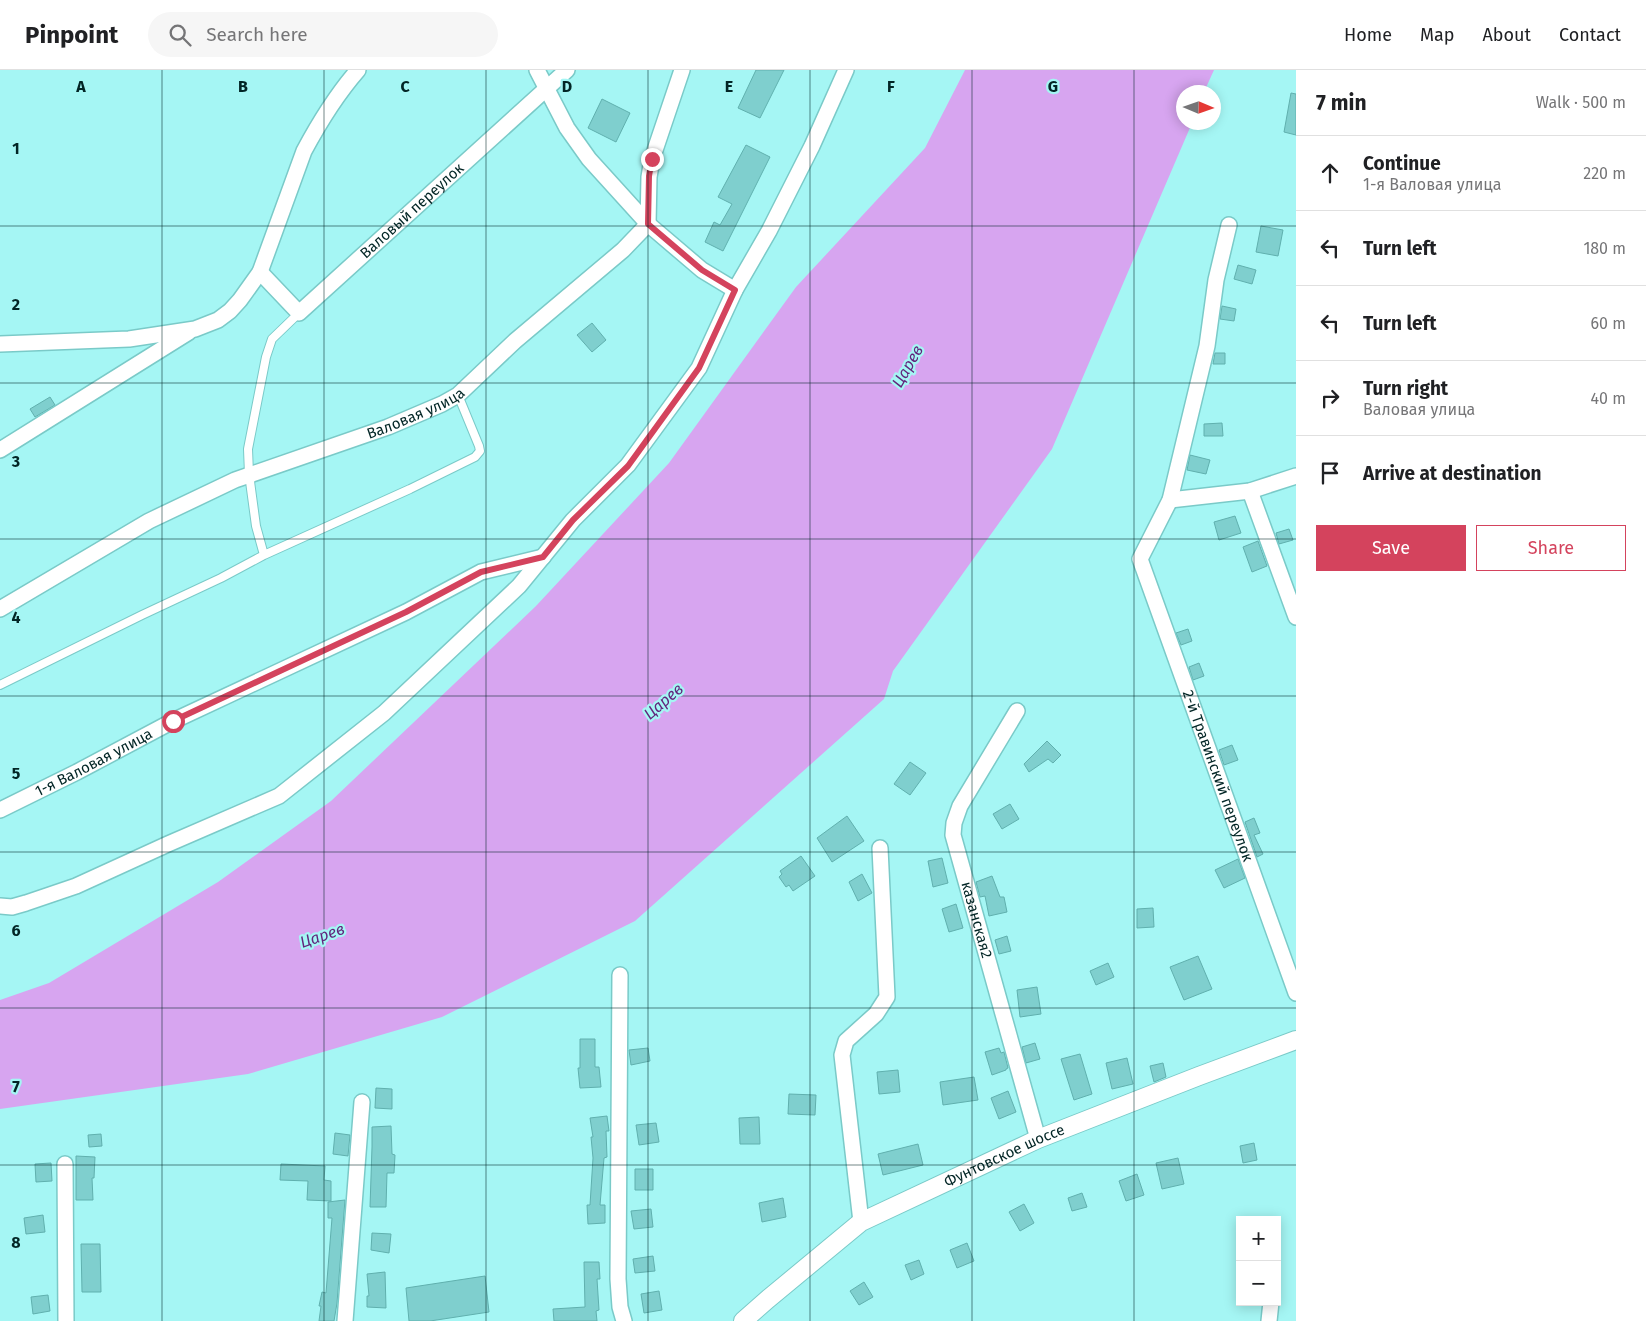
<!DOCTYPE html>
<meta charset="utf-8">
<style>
:root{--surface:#fff;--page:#f6f6f6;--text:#202124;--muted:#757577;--line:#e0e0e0;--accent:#d4435d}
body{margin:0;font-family:"Fira Sans",sans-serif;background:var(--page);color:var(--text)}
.controls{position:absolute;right:15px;bottom:15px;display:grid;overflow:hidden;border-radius:0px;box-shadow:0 2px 12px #0003}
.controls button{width:45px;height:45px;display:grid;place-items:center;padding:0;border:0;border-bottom:1px solid var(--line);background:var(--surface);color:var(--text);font:25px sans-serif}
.compass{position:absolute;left:1176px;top:15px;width:45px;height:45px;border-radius:50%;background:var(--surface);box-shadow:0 2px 12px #0003;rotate:92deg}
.stop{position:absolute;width:15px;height:15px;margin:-11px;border:4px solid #d4435d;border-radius:50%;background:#fff}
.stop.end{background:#d4435d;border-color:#fff;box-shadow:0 1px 5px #0008}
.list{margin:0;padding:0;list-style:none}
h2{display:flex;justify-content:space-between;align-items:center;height:65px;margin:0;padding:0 20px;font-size:21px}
h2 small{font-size:16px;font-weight:400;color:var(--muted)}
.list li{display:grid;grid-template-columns:32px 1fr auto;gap:15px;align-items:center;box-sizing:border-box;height:75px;padding:0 20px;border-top:1px solid var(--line)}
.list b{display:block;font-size:19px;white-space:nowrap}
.list p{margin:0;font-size:16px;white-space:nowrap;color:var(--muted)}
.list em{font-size:16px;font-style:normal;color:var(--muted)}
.actions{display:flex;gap:10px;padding:15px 20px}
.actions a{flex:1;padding:11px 0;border:1px solid var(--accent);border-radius:0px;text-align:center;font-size:18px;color:var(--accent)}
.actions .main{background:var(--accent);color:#fff}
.icon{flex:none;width:28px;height:28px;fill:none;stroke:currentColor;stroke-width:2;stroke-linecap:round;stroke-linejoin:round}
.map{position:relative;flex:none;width:1296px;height:1251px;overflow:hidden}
header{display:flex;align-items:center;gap:30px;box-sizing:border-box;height:70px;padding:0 25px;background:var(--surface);border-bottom:1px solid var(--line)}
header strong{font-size:24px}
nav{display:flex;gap:28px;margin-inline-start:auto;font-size:18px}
.search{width:350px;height:45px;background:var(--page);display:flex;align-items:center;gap:12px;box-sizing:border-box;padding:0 18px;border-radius:28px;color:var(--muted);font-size:19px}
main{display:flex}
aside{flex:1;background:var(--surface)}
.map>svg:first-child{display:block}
.water{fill:#d7a5f0}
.building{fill:#7fcfce;stroke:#60b0ae}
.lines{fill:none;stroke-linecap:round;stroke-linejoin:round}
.service-casing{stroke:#7acac8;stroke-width:10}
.minor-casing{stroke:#7acac8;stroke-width:18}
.tertiary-casing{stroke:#7acac8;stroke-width:20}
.service{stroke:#fff;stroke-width:8}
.minor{stroke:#fff;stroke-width:15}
.tertiary{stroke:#fff;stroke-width:18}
.route{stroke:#d4435d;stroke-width:6}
.grid{fill:none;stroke:#022525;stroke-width:1;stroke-opacity:0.55}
.labels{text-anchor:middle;stroke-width:4.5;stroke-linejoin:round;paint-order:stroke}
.street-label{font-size:15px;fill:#022525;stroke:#a5f6f4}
.water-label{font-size:16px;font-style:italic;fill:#62257c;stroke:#a5f6f4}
.grid-label{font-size:16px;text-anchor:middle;font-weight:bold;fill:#022525;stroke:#a5f6f4;stroke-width:4.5;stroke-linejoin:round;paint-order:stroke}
</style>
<header>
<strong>Pinpoint</strong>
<div class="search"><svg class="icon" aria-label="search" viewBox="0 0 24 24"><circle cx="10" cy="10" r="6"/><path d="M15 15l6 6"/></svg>Search here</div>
<nav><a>Home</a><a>Map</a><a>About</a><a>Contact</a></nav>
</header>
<main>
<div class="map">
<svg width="1296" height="1251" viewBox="0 0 1296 1251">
<rect width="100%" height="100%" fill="#a5f6f4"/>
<path class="water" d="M965 0H1214L1204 22H1184V52L1192 53 1052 379 893 601 884 629 635 851 442 947 248 1004 0 1039V930L49 913 218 812 331 731 536 536 669 393 796 217 925 78Z"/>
<path class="building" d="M756 0H784L760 48 738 38Z
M1291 23 1296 24V65L1284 62Z
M602 29 630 43 616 72 588 58Z
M746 75 770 87 723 181 705 172 714 152 720 155 732 134 718 127Z
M1261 156 1283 160 1278 186 1256 182Z
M1238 195 1256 200 1252 214 1234 209Z
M1222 236 1236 239 1234 251 1220 249Z
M592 253 606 270 592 282 577 265Z
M1215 283H1225V294H1213Z
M50 327 55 335 35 347 30 339Z
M1222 353 1223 366H1204V354Z
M1190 385 1210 390 1206 404 1187 400Z
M1235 446 1241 463 1219 470 1214 452Z
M1289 459 1293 470 1279 474 1276 463Z
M1258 471 1267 496 1252 502 1243 477Z
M1188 559 1192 571 1181 575 1176 563Z
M1199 593 1204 606 1193 610 1189 597Z
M1047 671 1061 685 1053 693 1048 689 1029 702 1024 694Z
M1232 675 1238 690 1224 695 1219 680Z
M910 692 926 703 910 725 894 714Z
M1010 734 1019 749 1002 759 993 744Z
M847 746 864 771 832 792 817 768Z
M1254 748 1260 763 1254 765 1263 784 1257 787 1245 752Z
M801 786 815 806 793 821 789 815 786 817 779 807 782 804 780 801Z
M942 788 948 813 933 817 928 791Z
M1238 789 1245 808 1224 818 1215 800Z
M862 804 872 823 858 831 849 812Z
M992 806 1000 827H1004L1007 842 989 846 985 826 980 827 976 812Z
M956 834 963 858 949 862 942 839Z
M1153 838 1154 857 1137 858V839Z
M1007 866 1011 881 999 884 995 870Z
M1198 886 1212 919 1184 930 1170 897Z
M1108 893 1114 907 1096 915 1090 901Z
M1037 917 1041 944 1020 947 1017 920Z
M580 969H595V997H599L601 1017 580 1018 578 998H580Z
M1035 973 1040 989 1026 993 1022 977Z
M648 978 650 991 631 995 629 980Z
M999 978 1001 983 1004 982 1008 998 1006 999V1000L992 1005 985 982Z
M1080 984 1092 1024 1074 1030 1061 989Z
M1127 988 1133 1014 1112 1019 1106 993Z
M1163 993 1166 1007 1154 1012 1150 996Z
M898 1000 900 1022 879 1024 877 1002Z
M974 1007 978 1030 943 1035 940 1012Z
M376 1018 392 1019V1039L375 1038Z
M1008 1021 1016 1042 999 1049 991 1028Z
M789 1024 816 1025 815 1045 788 1044Z
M607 1046 609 1061H606L607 1087 604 1088 600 1135H605V1153L588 1154 587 1135H590L593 1088 591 1067H593L590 1048Z
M759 1047 760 1074H740L739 1048Z
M656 1053 659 1072 639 1075 636 1055Z
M391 1056 392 1084 395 1085 394 1103H387L386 1137H370L372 1077V1057Z
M335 1063 350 1065 348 1086 333 1084Z
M101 1064 102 1076 89 1077 88 1065Z
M1254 1073 1257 1090 1243 1093 1240 1076Z
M918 1074 923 1095 883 1105 878 1084Z
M76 1086 95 1087 94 1108H92L93 1130H76Z
M1178 1088 1184 1114 1162 1119 1156 1093Z
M51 1093 52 1111 36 1112 35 1094Z
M281 1094 325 1096 324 1110 331 1111V1131L307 1130 308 1111 280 1110Z
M635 1099H653V1120H635Z
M1137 1104 1144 1125 1126 1131 1119 1111Z
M1082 1123 1087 1137 1072 1141 1068 1128Z
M783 1128 786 1147 762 1152 759 1133Z
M345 1130 337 1233 334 1251H319L321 1236H319L322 1222 326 1223 332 1148H328V1132Z
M1024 1134 1034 1153 1020 1161 1009 1142Z
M651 1139 653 1157 634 1159 631 1141Z
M43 1145 45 1162 26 1164 24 1148Z
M372 1163 391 1164 389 1183 371 1180Z
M967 1173 974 1191 957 1198 950 1180Z
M81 1174H100L101 1222H82Z
M653 1186 655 1201 635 1203 633 1189Z
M919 1190 924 1204 911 1210 905 1195Z
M584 1192H599L600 1209H597L599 1240 596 1241 597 1251H554L553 1239 585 1237Z
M385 1202 386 1238 367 1237V1226H369L367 1204Z
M485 1206 489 1242 430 1251H409L406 1218Z
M864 1212 873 1227 859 1235 850 1221Z
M659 1221 662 1240 644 1243 641 1224Z
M48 1225 50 1241 33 1244 31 1227Z"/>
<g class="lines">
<g class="service-casing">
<path id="service" d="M264 485 256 456 249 404 248 379 266 287 272 269 299 243
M0 615 142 545 221 508 264 485 410 419 475 387 480 381 479 376 458 325"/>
</g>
<g class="minor-casing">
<g id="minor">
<path d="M537 0 567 58 589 89 648 154 702 200 735 220"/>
<path id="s1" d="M1229 155 1216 210 1207 276 1170 430 1140 489 1296 923"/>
<path id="s2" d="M260 202 299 243 567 0"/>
<path d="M0 274 129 269 195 259 218 250 230 241 240 230 260 202 304 81C319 53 337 24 358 0"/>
<path d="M0 380 189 262"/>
<path d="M1250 421 1296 547"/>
<path d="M1170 430 1250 421 1296 406"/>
<path id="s3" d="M0 539 149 451 235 410 388 357 442 334 458 325 515 271 623 180 648 154 649 107 652 89 682 0"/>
<path id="s4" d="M1017 641 960 736 954 753 953 765 1038 1069"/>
<path id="s5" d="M0 740 77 702 173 651 406 542 481 502 543 487"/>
<path d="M0 836 12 837 26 833 76 816 168 774 279 726 384 643 519 516 573 450 628 395 699 298 735 220 769 161 812 76 846 0"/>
<path d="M620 905 618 1209 620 1237 624 1251"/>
<path d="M65 1094 66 1251"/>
<path d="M861 1152 842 985 846 971 876 944 887 927 880 778"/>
<path d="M345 1251 362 1032"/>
<path d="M1269 1251 1271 1232"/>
</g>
</g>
<g class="tertiary-casing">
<g id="tertiary">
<path id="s6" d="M743 1251 768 1229 861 1152 1038 1069 1199 1006 1296 970"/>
</g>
</g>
<use href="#service" class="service"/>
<use href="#minor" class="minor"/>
<use href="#tertiary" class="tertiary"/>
</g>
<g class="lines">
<path class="route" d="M173 651 406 542 481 502 543 487 573 450 628 396 699 298 735 220 702 200 648 154 649 106 652 89"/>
</g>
<path class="grid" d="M162 0V1251M324 0V1251M486 0V1251M648 0V1251M810 0V1251M972 0V1251M1134 0V1251M0 156H1296M0 313H1296M0 469H1296M0 626H1296M0 782H1296M0 938H1296M0 1095H1296"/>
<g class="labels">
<g class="street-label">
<text dy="5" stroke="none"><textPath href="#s2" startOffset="209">Валовый переулок</textPath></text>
<text dy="5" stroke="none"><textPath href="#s3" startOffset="461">Валовая улица</textPath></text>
<text dy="5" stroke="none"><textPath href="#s5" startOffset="105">1-я Валовая улица</textPath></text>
<text dy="5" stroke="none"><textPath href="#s1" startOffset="578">2-й Травинский переулок</textPath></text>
<text dy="5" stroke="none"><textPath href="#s4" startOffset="229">казанская2</textPath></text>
<text dy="5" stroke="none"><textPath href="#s6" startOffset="312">Фунтовское шоссе</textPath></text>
</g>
<g class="water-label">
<text transform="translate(907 296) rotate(-60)" y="6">Царев</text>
<text transform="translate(663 631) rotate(-41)" y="6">Царев</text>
<text transform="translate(322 865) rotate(-19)" y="6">Царев</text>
</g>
</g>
<g class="grid-label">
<text x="81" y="22">A</text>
<text x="243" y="22">B</text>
<text x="405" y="22">C</text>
<text x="567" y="22">D</text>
<text x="729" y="22">E</text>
<text x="891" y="22">F</text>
<text x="1053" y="22">G</text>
<text x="16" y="84">1</text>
<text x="16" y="240">2</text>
<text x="16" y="397">3</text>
<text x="16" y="553">4</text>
<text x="16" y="709">5</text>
<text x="16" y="866">6</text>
<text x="16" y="1022">7</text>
<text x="16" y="1178">8</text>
</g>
</svg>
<div class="controls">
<button>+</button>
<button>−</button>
</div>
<svg class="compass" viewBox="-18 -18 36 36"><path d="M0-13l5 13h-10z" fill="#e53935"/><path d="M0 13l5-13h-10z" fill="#757577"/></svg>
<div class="stop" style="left:173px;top:651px"></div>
<div class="stop end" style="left:652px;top:89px"></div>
</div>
<aside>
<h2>7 min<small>Walk · 500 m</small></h2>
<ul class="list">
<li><svg class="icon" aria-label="ahead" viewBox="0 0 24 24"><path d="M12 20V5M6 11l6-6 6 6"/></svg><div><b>Continue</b><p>1-я Валовая улица</p></div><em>220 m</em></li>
<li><svg class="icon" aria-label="left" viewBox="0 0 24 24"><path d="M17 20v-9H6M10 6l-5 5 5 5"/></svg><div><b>Turn left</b></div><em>180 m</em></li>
<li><svg class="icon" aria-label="left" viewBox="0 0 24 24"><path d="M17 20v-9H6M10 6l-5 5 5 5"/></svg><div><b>Turn left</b></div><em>60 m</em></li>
<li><svg class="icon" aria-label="right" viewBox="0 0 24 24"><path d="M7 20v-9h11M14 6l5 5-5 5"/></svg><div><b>Turn right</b><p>Валовая улица</p></div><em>40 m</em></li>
<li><svg class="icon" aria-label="arrive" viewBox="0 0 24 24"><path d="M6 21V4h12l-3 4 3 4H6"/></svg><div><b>Arrive at destination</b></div></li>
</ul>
<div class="actions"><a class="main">Save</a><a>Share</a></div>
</aside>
</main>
